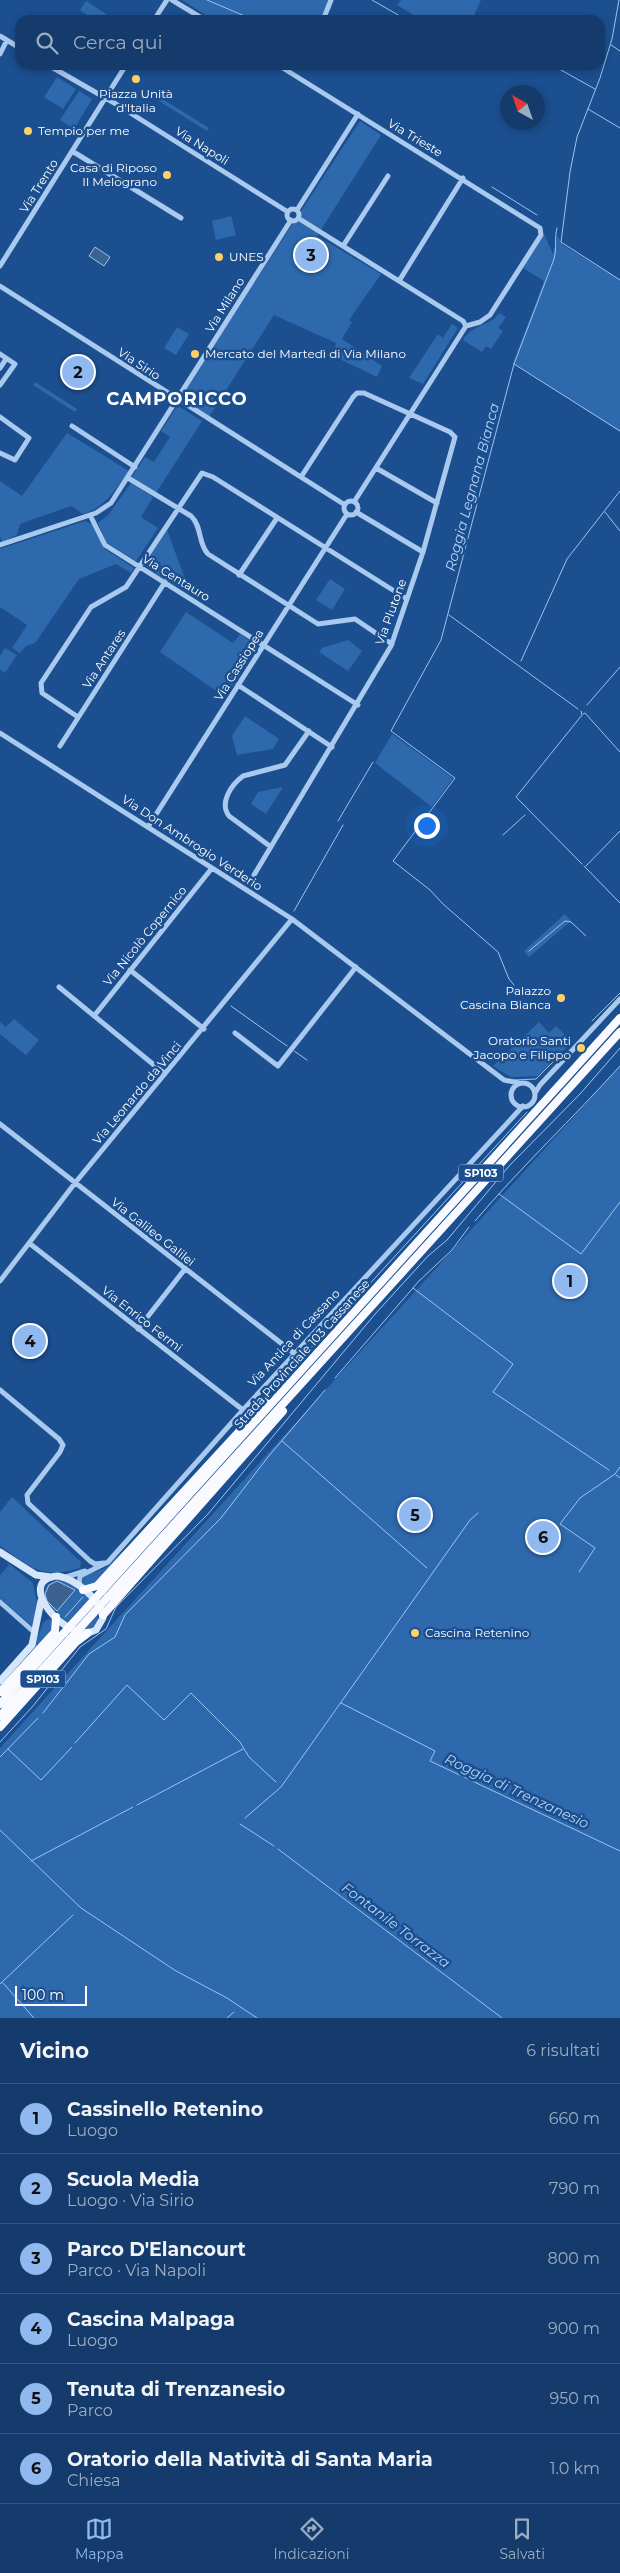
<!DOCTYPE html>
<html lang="it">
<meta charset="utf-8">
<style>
:root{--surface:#143b6b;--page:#1d4271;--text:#f1f3f6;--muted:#9dadc1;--line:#33557e;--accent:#90b9f0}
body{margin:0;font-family:Montserrat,sans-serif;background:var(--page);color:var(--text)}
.compass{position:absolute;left:500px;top:85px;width:45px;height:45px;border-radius:50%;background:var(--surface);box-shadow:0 2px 8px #0003;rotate:320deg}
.scale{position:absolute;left:15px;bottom:12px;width:72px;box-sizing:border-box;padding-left:5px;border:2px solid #fff;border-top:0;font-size:14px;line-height:18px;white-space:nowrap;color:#fff;-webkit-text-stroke:4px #1b4f8f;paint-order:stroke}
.you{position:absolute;left:426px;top:825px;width:18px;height:18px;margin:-12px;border:4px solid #fff;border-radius:50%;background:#1a73e8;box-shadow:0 0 0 8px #1a73e833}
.badge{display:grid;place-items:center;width:32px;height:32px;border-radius:50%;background:var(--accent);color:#111;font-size:16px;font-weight:700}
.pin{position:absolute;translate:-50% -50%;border:2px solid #fff;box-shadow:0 1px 5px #0006}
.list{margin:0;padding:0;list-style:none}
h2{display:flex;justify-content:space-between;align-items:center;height:65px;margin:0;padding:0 20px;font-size:21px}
h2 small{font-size:16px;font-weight:400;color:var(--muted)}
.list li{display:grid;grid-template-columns:32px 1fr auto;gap:15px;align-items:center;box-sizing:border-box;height:70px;padding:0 20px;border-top:1px solid var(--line)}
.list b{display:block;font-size:19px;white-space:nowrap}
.list p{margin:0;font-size:16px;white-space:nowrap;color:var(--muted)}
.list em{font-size:16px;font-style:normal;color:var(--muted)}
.icon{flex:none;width:28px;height:28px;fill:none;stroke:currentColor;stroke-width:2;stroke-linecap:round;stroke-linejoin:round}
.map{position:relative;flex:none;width:620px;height:2018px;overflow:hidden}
.search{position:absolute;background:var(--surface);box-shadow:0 2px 8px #0003;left:15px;right:15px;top:15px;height:55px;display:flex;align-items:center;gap:12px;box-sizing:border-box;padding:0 18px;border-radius:15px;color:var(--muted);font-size:19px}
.sheet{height:485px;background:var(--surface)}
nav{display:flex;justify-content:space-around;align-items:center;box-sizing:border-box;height:70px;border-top:1px solid var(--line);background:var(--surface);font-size:14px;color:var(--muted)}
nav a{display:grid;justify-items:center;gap:2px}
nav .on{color:var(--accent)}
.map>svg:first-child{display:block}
.green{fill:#2e69ad}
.water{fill:#3c6290;stroke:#9cc4f0}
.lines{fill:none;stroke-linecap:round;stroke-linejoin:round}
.stream{stroke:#9cc4f0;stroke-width:1}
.minor{stroke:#a9c9ee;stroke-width:5}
.secondary{stroke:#d6e6fa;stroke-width:7}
.trunk{stroke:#f8faff;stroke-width:8}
.trunk-bridge{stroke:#f8faff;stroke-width:8}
.poi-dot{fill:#ffd166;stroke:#1b4f8f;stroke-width:2}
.labels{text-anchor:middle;stroke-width:5;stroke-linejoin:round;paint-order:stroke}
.shield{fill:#1b4f8f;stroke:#bbcadd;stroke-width:1}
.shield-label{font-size:11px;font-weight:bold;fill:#fff}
.poi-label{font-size:12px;fill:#fff;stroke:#1b4f8f;text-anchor:start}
.street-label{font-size:12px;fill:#fff;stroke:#1b4f8f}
.water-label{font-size:14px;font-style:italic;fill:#b5d3f5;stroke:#1b4f8f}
.district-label{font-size:18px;font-weight:bold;letter-spacing:1px;fill:#fff;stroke:#1b4f8f}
</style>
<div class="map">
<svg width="620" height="2018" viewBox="0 0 620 2018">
<rect width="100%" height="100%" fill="#1b4f8f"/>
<path class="green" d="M182 0H329L320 20H290L277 17 275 20H213Z
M401 0H481L472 20H422L397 5Z
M86 1 106 14 102 20H94L80 10Z
M57 77 76 89 63 109 44 97Z
M148 90 209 128 207 131 146 93Z
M79 91 92 99 74 129 60 120Z
M360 121 381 135 317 236 381 274 349 320 352 322 342 339 382 366 377 377 333 356 336 343 274 315 209 417 178 399Z
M231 216 236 235 216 240 212 221Z
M544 234 553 254 557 235 563 245 620 280V432L513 363 544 281 523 268Z
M499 313 506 317 498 328 503 331 491 349 486 346 482 352 463 340C472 324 491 326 499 313Z
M452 324 458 328 423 384 409 378 438 334 443 338Z
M177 327 189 334 176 355 164 348Z
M35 382 77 409 75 412 33 385Z
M180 407 202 421 156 493 131 478 145 457 154 462 170 437 161 431 176 408Z
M67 433 129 471C115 490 106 507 83 514L71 506 20 524 17 535 2 542 0 536V481L22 496Z
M131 483 153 497 141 517 158 528 136 561 106 542 98 523 109 514Z
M85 521 92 524 105 549 134 568 131 573 116 564 79 579 35 643 26 646 20 653 12 648 27 625 0 607V549Z
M167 530 188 587 196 598 147 568 146 561Z
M330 579 345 589 332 610 316 600Z
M186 612 233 643 240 634 258 647 225 697 160 652Z
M348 640 362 651 348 671 319 652 322 648Z
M5 648 17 655 5 673 0 670V656Z
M245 716 279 739 273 749 237 755 232 736Z
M392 734 453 778 432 807 375 763Z
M283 787 266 814 251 804 258 792Z
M565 914 571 921 529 957 524 951Z
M14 1019 39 1040 26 1055 0 1034V1022L6 1027Z
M539 1022 549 1033 556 1026 572 1042 538 1076 511 1077 493 1066Z
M620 1066V2018H0V1748Z
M12 1497 81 1562 80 1568C41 1580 31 1567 0 1546V1512Z
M145 1531 96 1585 87 1588 82 1584 83 1577 105 1568Z
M3 1559 33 1583 38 1608 32 1626 0 1598V1575L9 1565Z
M59 1580C122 1599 102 1667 44 1600 44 1587 46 1582 59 1580Z
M51 1619 53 1629 30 1655C34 1648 42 1622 46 1620Z"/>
<path class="water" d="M95 247 110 257 104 266 89 256Z
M57 1581 75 1590 57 1611 47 1601 45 1594 49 1585Z"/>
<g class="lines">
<path class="stream" d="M207 0 254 20
M372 0 407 20
M619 0 612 39 600 78 577 137 570 172 561 242 620 280
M611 45 620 51
M481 65H486
M552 65 595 89
M588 109 620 128
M492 187 537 215
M514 364 620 431
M605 512 620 531
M449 615 578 709
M521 661 567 559 620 491
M587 705 620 667
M581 711 582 715 516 797 582 864
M583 714 585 713 620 752
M338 821 373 762
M503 835 525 815
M584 866 620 903
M586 866 620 831
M294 911 343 825
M529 951 565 921 571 922 586 936
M514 985 509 979 498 952 443 904 430 890 393 861 455 778 391 731 441 640 514 364 554 259C557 248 554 239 557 228
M231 1006 287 1046
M592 1021 620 993
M294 1051 307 1060
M514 1080 536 1079 553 1062
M499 1194 581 1254 620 1202
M475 1221C521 1167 573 1118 620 1066
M413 1288 513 1364 493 1392 609 1470
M335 1378 419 1281 452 1250 469 1227
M266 1397 527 1112
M282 1441 427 1568
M616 1475 620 1478
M579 1572 595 1548 560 1524 580 1498 615 1474 620 1467
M65 1617 83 1597
M341 1703 435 1751 430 1761 620 1851
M43 1713 89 1654 115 1637 125 1615 221 1518 268 1457 325 1390
M0 1742 33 1706 80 1647 106 1629 116 1607 208 1514 376 1313 428 1256 447 1240 510 1165 580 1094 620 1048
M75 1743 127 1685 164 1720 191 1693 240 1742 249 1757 276 1782
M8 1749 41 1780 72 1747
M0 1757 38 1718
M137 1805 243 1749
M245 1818 281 1787 470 1520 478 1513
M240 1824 274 1846
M0 1830 81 1908 176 1971 227 1998 257 2018
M278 1849 502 2018
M31 1861 133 1807
M3 1983 34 2018
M0 1984 73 1915
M227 2018 234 2012"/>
<path class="minor" d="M172 0 205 20
M154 20 167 0
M323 20 331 0
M0 36 20 48
M0 54 7 40
M48 65 116 104 288 212
M278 65 540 228 541 235 490 315 480 322 466 326
M72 151 181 218
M287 215a6 6 0 1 1 12 0a6 6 0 1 1-12 0Z
M297 210 358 114
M298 218 463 321 466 326
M343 246 388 176
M0 266 126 65
M399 281 463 178
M0 286 345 505
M0 354 15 364 0 385
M0 368 6 359
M0 417 29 438 15 460 0 453
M72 426 135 467
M376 468 437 503
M128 478 191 516C202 526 198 544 208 554L318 624 355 619 392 644
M344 508a7 7 0 1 1 14 0a7 7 0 1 1-14 0Z
M354 502 466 326
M356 512 423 552
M90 515 105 545 358 705
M0 545 96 513 111 503 291 220
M239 575 277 518
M238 685 332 747
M78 717 42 693 41 683 91 607 126 587 202 473 213 477 407 599
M0 733 292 919 504 1080 519 1083
M60 746 165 582
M148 827 347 514
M271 847 229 816C219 803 231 785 243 776L285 765 309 731
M254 875 391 646 423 552 455 437 450 432 364 393H357L353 397 301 477
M130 970 204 1029
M59 987 165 1074
M94 1016 212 868
M235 1033 278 1066 356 967
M511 1095a12 12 0 1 1 24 0a12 12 0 1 1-24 0Z
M535 1093 540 1085 620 999
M0 1124 295 1354
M29 1243 243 1410
M0 1281 75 1183 292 919
M138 1329 185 1269
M0 1390 59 1439 63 1445 60 1452 27 1495 28 1503 90 1561 95 1564 104 1563
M63 1578 85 1571
M79 1586 80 1576 108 1562 243 1410 523 1106
M0 1602 35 1633"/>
<path class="secondary" d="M0 1552 36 1575 51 1577
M58 1576C75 1579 102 1600 103 1618L96 1630C67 1646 12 1579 58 1576Z
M0 1681 32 1645 41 1601"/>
<path class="trunk" d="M83 1590 97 1586 268 1400
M102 1591 620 1018
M108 1597 620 1032
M103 1615 283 1411
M0 1692 55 1632 56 1617
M0 1704 64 1633
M0 1716 70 1639
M0 1727 76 1642 88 1633"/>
<path class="trunk-bridge" d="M64 1633 102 1591
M70 1639 108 1597"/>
</g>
<g class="poi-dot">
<circle cx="136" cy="79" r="5"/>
<circle cx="28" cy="131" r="5"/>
<circle cx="167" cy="175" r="5"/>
<circle cx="219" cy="257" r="5"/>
<circle cx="195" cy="354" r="5"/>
<circle cx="561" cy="998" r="5"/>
<circle cx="581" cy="1048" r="5"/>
<circle cx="415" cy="1633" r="5"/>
</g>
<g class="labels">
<g class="shield">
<rect x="458.5" y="1164.5" width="45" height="17" rx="4"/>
<rect x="20.5" y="1670.5" width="45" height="17" rx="4"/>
</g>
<g class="shield-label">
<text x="481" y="1177">SP103</text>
<text x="43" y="1683">SP103</text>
</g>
<g class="poi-label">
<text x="136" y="98" text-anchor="middle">Piazza Unità<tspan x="136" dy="14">d'Italia</tspan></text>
<text x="38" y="135">Tempio per me</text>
<text x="157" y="172" text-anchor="end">Casa di Riposo<tspan x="157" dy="14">Il Melograno</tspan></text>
<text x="229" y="261">UNES</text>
<text x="205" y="358">Mercato del Martedì di Via Milano</text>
<text x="551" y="995" text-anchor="end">Palazzo<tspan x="551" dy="14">Cascina Bianca</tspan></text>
<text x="571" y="1045" text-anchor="end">Oratorio Santi<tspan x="571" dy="14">Jacopo e Filippo</tspan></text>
<text x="425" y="1637">Cascina Retenino</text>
</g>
<g class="street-label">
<text transform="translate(415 138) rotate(31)" y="4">Via Trieste</text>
<text transform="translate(202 146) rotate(32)" y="4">Via Napoli</text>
<text transform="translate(39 186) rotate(-58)" y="4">Via Trento</text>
<text transform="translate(225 305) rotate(-58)" y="4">Via Milano</text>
<text transform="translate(139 364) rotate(33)" y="4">Via Sirio</text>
<text transform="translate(176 578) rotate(32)" y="4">Via Centauro</text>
<text transform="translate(391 612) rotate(-70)" y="4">Via Plutone</text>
<text transform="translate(104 659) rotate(-57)" y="4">Via Antares</text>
<text transform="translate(239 665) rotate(-58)" y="4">Via Cassiopea</text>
<text transform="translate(192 843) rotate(33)" y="4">Via Don Ambrogio Verderio</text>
<text transform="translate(145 936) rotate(-51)" y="4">Via Nicolò Copernico</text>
<text transform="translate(137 1093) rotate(-50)" y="4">Via Leonardo da Vinci</text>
<text transform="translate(153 1232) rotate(38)" y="4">Via Galileo Galilei</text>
<text transform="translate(142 1319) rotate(38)" y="4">Via Enrico Fermi</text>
<text transform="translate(294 1338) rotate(-47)" y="4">Via Antica di Cassano</text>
<text transform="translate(302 1354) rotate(-48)" y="4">Strada Provinciale 103 Cassanese</text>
</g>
<g class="water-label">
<text transform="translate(472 487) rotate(-75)" y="5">Roggia Legnana Bianca</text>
<text transform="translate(517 1791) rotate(25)" y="5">Roggia di Trenzanesio</text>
<text transform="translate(396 1925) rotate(37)" y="5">Fontanile Torrazza</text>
</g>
<g class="district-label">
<text x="177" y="405">CAMPORICCO</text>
</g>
</g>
</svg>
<svg class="compass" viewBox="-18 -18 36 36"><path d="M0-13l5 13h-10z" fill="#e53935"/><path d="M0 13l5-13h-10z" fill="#9dadc1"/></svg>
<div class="scale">100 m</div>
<div class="you"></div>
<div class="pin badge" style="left:570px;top:1281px">1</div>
<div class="pin badge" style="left:78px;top:372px">2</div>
<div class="pin badge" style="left:311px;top:255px">3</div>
<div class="pin badge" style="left:30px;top:1341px">4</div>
<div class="pin badge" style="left:415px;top:1515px">5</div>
<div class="pin badge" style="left:543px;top:1537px">6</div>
<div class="search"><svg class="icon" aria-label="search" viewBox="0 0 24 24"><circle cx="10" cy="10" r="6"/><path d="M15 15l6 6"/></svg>Cerca qui</div>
</div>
<section class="sheet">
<h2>Vicino<small>6 risultati</small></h2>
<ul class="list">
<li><span class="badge">1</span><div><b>Cassinello Retenino</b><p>Luogo</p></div><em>660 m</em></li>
<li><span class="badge">2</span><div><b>Scuola Media</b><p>Luogo · Via Sirio</p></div><em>790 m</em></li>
<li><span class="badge">3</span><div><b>Parco D'Elancourt</b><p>Parco · Via Napoli</p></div><em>800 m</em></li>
<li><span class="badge">4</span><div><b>Cascina Malpaga</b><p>Luogo</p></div><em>900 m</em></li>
<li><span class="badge">5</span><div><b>Tenuta di Trenzanesio</b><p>Parco</p></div><em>950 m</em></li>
<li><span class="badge">6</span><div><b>Oratorio della Natività di Santa Maria</b><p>Chiesa</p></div><em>1.0 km</em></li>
</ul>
</section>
<nav>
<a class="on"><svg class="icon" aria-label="map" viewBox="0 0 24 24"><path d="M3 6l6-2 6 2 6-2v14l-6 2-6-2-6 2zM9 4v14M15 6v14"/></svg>Mappa</a>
<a><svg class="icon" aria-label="directions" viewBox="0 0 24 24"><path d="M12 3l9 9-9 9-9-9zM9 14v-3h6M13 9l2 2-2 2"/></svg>Indicazioni</a>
<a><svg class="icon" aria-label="saved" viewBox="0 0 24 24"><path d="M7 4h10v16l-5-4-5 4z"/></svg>Salvati</a>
</nav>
